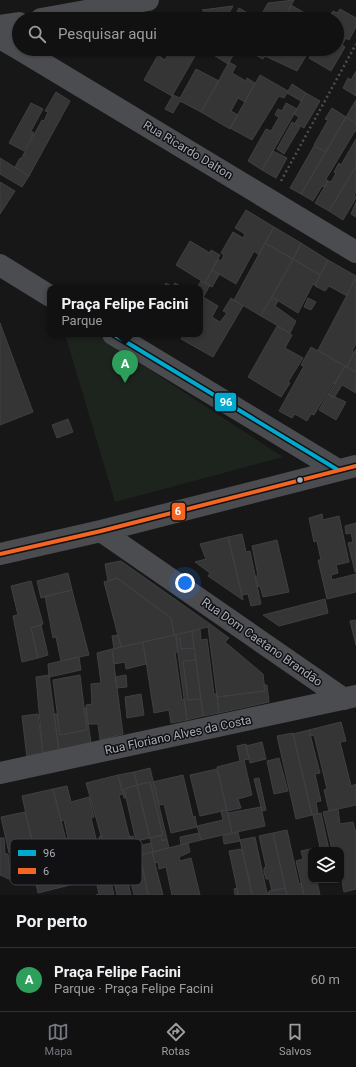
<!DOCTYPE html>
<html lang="pt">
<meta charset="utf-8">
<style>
:root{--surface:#111;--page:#1e1f1f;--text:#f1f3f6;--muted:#9c9d9f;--line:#303131;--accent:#757880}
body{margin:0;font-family:Roboto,sans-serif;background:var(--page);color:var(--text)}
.controls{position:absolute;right:12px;bottom:12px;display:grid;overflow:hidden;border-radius:8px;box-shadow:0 1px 3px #0004}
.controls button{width:36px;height:36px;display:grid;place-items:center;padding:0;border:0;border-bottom:1px solid var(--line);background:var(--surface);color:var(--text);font:20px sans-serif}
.you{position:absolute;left:185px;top:583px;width:14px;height:14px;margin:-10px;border:3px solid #fff;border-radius:50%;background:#1a73e8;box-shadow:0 0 0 6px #1a73e833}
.badge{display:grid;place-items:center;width:26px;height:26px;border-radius:50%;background:var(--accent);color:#fff;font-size:13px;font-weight:700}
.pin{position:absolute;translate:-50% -33px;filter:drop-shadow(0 1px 2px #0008)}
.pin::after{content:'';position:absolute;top:21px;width:14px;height:12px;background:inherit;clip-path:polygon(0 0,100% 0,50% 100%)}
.popup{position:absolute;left:47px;top:285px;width:156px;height:52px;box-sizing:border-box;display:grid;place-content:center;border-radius:8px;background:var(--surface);filter:drop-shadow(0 1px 3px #0005);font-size:13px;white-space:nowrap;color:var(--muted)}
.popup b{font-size:15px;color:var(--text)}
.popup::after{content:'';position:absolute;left:50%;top:100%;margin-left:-8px;border:8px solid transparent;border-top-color:var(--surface)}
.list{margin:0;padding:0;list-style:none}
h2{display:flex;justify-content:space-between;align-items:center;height:52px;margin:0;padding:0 16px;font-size:17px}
h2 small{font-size:13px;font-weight:400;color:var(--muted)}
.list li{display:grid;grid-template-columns:26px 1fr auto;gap:12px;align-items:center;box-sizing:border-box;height:64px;padding:0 16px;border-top:1px solid var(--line)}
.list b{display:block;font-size:15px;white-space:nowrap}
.list p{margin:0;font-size:13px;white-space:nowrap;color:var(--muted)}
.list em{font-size:13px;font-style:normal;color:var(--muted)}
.icon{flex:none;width:22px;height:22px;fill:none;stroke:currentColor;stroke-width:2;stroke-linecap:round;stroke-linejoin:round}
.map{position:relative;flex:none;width:356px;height:895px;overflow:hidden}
.search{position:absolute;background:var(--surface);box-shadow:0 1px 3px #0004;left:12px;right:12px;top:12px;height:44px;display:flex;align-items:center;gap:10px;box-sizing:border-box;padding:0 14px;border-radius:22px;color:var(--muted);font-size:15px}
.sheet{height:116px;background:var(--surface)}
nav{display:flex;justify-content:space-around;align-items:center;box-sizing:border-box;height:56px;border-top:1px solid var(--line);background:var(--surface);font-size:11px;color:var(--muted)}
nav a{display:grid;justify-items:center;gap:2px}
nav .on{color:var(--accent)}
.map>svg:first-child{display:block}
.green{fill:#1d241e}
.building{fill:#353536;stroke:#3f4043}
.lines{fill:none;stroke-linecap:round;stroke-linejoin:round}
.path{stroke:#4d4e52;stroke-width:2.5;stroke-dasharray:2 3;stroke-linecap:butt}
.minor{stroke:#4b4c50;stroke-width:22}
.bus-1-casing{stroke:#111113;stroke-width:7}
.bus-2-casing{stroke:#111113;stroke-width:7}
.bus-1{stroke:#00a9ce;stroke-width:4}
.bus-2{stroke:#f26522;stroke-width:4}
.bus-dot{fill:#a8adb8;stroke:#111113;stroke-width:1.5}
.labels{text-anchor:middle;stroke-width:3;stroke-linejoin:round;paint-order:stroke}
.street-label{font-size:12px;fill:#a8adb8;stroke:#111113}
.key{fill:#111113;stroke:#3e4045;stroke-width:1}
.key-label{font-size:11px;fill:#a8adb8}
.line-badge{stroke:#111113;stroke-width:1.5}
.badge-label{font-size:11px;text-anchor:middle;font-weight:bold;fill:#fff}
</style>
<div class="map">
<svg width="356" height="895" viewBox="0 0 356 895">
<rect width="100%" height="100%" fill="#171717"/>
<path class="green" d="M65 334H95L283 457 115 502Z"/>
<path class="building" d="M294 0 284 19H259L268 3Z
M291 5 315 19H284Z
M233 6 226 19H209L210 17 202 10Z
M239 8 258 19H233Z
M340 9 356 18V27L349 40 346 38 342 45 337 42 340 34 337 32V19H328L333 11 337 13Z
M337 42 345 47 331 71 309 58 315 49H337Z
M171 49H199L172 96 144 80 158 55 165 60Z
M204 49H231L235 52 228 64Z
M231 49H244L241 55Z
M249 49H269L263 59 248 51Z
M269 49H310L297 71 265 56Z
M229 62 236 66 232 73 246 81 247 78 255 83 245 102 238 98 231 111 238 115 230 129 201 112Z
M196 69 219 81 201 112 180 101 173 113 165 109 173 95 180 98Z
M356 71V96L343 88 348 78 351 80Z
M260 75 288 91 284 98 279 96 252 140 230 128Z
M292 84 306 93 301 101 287 93Z
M56 92 70 101 29 176 15 167 20 158 21 159 42 120 44 121 48 112 45 111Z
M306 93 320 101 304 128 295 123 299 117 294 114Z
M356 100V123L346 117Z
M31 103 43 109 31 131 34 133 24 151 9 143Z
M286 103 297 109 262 170 248 161 266 129 271 131 279 117 275 115 278 109 282 111Z
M332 108 346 117 326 152 314 145 328 120 325 119Z
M346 117 356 123V132L355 131 326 179 328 181 325 187 322 186 313 201 301 194Z
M292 122 300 127 284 154 277 149Z
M356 139V166L329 211 315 203 328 181 331 182 336 173 334 172 339 163 341 165Z
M314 146 326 152 301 194 290 188Z
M273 151 287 158 276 178 262 170Z
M0 158 29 176 22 187 0 174Z
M356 166V192L354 195 356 198 343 220 329 211Z
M0 182 15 191 0 214Z
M356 202V217L351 214Z
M246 210 274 227 259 255 254 251 236 284 212 270 218 259 221 261 224 255 221 253 233 232 243 238 245 234 235 228Z
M274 227 301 243 293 259 265 243Z
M190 241 210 253 211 250 220 255 205 283 176 265Z
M265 243 293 259 261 316 234 300Z
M301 243 328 260 320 275 293 259Z
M293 259 320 275 315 285 313 284 298 313 272 297Z
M328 260 356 276 347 296 329 286 325 291 315 286Z
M212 270 219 275 212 287 205 283Z
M356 278V344L352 351 354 352 347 367 318 350Z
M201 281 210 285 200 303V288H197Z
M166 283 173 287 174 288H163Z
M175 283 184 288 173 287Z
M203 297 218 306 212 317 220 322 227 313 223 311 231 298 243 306 213 357 181 339 184 334H200V303Z
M272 297 278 301 275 306 296 321 290 333 261 316Z
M308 298 316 302 311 310 304 307Z
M0 323 33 412 0 425Z
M277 326 292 335 285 348 303 358 288 382 290 383 281 397 248 377Z
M311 347 345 366 335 384 333 383 314 415 311 414 307 421 295 414 292 418 279 411 304 366 301 365Z
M356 349V371L355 372 347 367Z
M345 366 356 372V393L342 385 334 398 328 394Z
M328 394 346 402 336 420 319 410Z
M68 419 73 432 57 438 52 425Z
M322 514 323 520 339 516 349 562 336 565 338 573 331 575 332 580 356 574V592L327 599 318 560H321L317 541 314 542 309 518Z
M356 523V572H355L348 543 353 542 351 533 346 534 345 526Z
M242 534 246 552 250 551 261 604 251 606 248 594 242 595 228 537Z
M228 537 242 595 243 600 208 576 210 573 195 562 206 559 200 544Z
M277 540 289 592 263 597 260 586 257 587 255 576H258L252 546Z
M121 561 210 624 208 627 174 635 171 618 117 578 108 581 105 564Z
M68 573 72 590 41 598 37 581Z
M117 578 171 618 174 635 121 647 104 582Z
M31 581 43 624 31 628 38 658 22 662 13 616 18 615 11 586Z
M72 590 89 655 61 661 56 637 53 638 45 596Z
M325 599 328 613 279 626 263 615Z
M356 620V645L350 621Z
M210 624 229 638 225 642 263 674 265 691 217 697 208 627Z
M41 625 48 655 38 658 31 628Z
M200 629 201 640 207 639 214 694H217L219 713 203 716 192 631Z
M192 631 194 648 181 649 180 638 176 639V635Z
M118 635 121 647 114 649 112 636Z
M176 635 178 652H175L182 700 184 699 187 720 171 723 169 710 154 713 143 642Z
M180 638 181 649 194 648 196 660 183 661 188 700 201 699 203 716 187 720 176 639Z
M143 642 146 664 126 669 125 662 114 664 112 649Z
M112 649 123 734 100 740 98 724H88L86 705 92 704 91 684 101 683 97 653Z
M79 657 81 670 49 677 48 664Z
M196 660 201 699 188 700 183 661Z
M49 675 59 751 43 754 36 677Z
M80 675 87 730 60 735 53 680Z
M126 675 127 687 117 688 115 677Z
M264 685H267L269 702 219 713 217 697 265 691Z
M141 694 144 715 127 718 125 697Z
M84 708H86L91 743 59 751 54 714H57L60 735 87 730Z
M38 714 43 754 27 758 22 716Z
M341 722 346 741 340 742 351 786 356 784V805L329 811 324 790 327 789 314 735 311 736 309 730Z
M309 730 320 773 315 774 321 801 316 802 318 814 312 815 293 734Z
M293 733 312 815 296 819 277 736Z
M262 742 266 759 250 763 246 746Z
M246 744 249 759 244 760 252 795 238 799 241 808 227 811 217 767 240 761 237 746Z
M279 758 288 791 274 794 267 761Z
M150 768 167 839 162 841 161 835H163L150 782 137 785 134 772Z
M217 769 227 810 200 816 190 775Z
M134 772 137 785 124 789 126 798H124L118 775Z
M118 775 123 794 119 795 130 839 104 846 86 783Z
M183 775 193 817 195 816 197 827 171 833 164 804 159 805 153 782Z
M259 778 266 810 262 811 254 779Z
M150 782 163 835 150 838 137 785Z
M137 785 150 838 136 841 124 789Z
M67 786 71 802 89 797 94 817 91 818 98 847 87 850 91 866 76 870 71 851H69L66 842V839L68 838 64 820 61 821 53 789Z
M53 789 67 844 40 850 38 839 32 841 22 796Z
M261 807 265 826 232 833 228 813Z
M338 809 340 824 353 822 356 834V889L344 892 341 875V850H332L323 812Z
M227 810 232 833 201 840 197 826 223 820 221 811Z
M25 812 34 847 9 853 1 817Z
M321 813 329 850H311V880H321L317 881 320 895H304L296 861 303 859 301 851 320 847 313 815Z
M287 830 299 884 301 883 304 895H287L273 833Z
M238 832 240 841 224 844 223 836Z
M199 833 201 840 181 845 180 837Z
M273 833 285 888 272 891 269 879H266L264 872V868L266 867 259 836Z
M161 835 162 841 167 839 169 848 153 852 150 838Z
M101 836 104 846 130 839 129 837 133 836 135 845 126 847 128 858 105 863 99 837Z
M255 837 267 893H269V895H252L240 840Z
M0 838H4L5 854H8L9 865H17L18 879H9L0 875Z
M151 843 153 852 137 856 135 847Z
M188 843 190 852 179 857 180 861 191 858 200 895H172L166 867 159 869 158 862 155 863 152 852Z
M135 845 137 856 128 858 126 847Z
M242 849 249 878 252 895H238L237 888 229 851Z
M69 852 74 870 41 878 37 859Z
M152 852 153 856 163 895H148L140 855Z
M103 855 105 863 93 866 91 858Z
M140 855 145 879 148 895H134L128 869 131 868 128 858Z
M123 859 125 870 118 872 115 861Z
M106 863 108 871 92 875 90 867Z
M90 867 93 879 66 886 62 873Z
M125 870 131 895H117L112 873Z
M62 873 66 886 38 893 35 879Z
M109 873 114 895H96L99 894 95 876Z
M237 888 238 895H235L234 889Z
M285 888 287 895H269V891Z"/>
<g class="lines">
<path class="path" d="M281 181 356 44"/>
<path class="minor" d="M41 19 148 0
M0 26 19 23
M0 38 19 49
M19 49 356 252
M0 265 50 296
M113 334 338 470
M101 531 344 699
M0 554 101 531 356 466
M0 773 356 696"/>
<g class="bus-1-casing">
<path id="bus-1" d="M113 334 338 470"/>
</g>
<g class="bus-2-casing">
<path id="bus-2" d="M0 554 101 531 356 466"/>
</g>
<use href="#bus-1" class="bus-1"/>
<use href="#bus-2" class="bus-2"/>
</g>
<circle class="bus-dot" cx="300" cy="480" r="3.5"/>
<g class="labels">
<g class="street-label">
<text transform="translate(188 150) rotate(31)" y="4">Rua Ricardo Dalton</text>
<text transform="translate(262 642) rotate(35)" y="4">Rua Dom Caetano Brandão</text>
<text transform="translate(178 735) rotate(-12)" y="4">Rua Floriano Alves da Costa</text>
</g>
</g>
<rect x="10" y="839" width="132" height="46" rx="6" class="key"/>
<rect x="18" y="850" width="18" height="6" fill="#00a9ce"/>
<rect x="18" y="868" width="18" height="6" fill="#f26522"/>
<g class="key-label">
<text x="43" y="857">96</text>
<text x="43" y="875">6</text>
</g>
<g class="line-badge">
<rect x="214" y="392" width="23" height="20" rx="4" fill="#00a9ce"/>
<rect x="171" y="502" width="15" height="19" rx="4" fill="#f26522"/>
</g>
<g class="badge-label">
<text x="226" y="406">96</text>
<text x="178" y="515">6</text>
</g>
</svg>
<div class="controls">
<button><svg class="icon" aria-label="layers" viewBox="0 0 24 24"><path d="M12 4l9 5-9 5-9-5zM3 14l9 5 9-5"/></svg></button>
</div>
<div class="you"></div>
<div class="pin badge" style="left:125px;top:383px;background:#2e9e5b">A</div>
<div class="popup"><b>Praça Felipe Facini</b>Parque</div>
<div class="search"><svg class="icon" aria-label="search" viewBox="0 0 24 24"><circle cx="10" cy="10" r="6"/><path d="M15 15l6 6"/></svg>Pesquisar aqui</div>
</div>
<section class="sheet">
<h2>Por perto<small></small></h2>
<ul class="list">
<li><span class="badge" style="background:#2e9e5b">A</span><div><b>Praça Felipe Facini</b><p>Parque · Praça Felipe Facini</p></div><em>60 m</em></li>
</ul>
</section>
<nav>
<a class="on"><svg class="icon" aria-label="map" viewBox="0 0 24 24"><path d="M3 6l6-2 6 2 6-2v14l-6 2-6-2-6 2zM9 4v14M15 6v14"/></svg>Mapa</a>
<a><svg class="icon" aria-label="directions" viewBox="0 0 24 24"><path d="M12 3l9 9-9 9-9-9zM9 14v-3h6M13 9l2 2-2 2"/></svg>Rotas</a>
<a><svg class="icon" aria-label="saved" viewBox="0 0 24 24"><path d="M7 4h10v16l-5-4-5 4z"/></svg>Salvos</a>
</nav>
